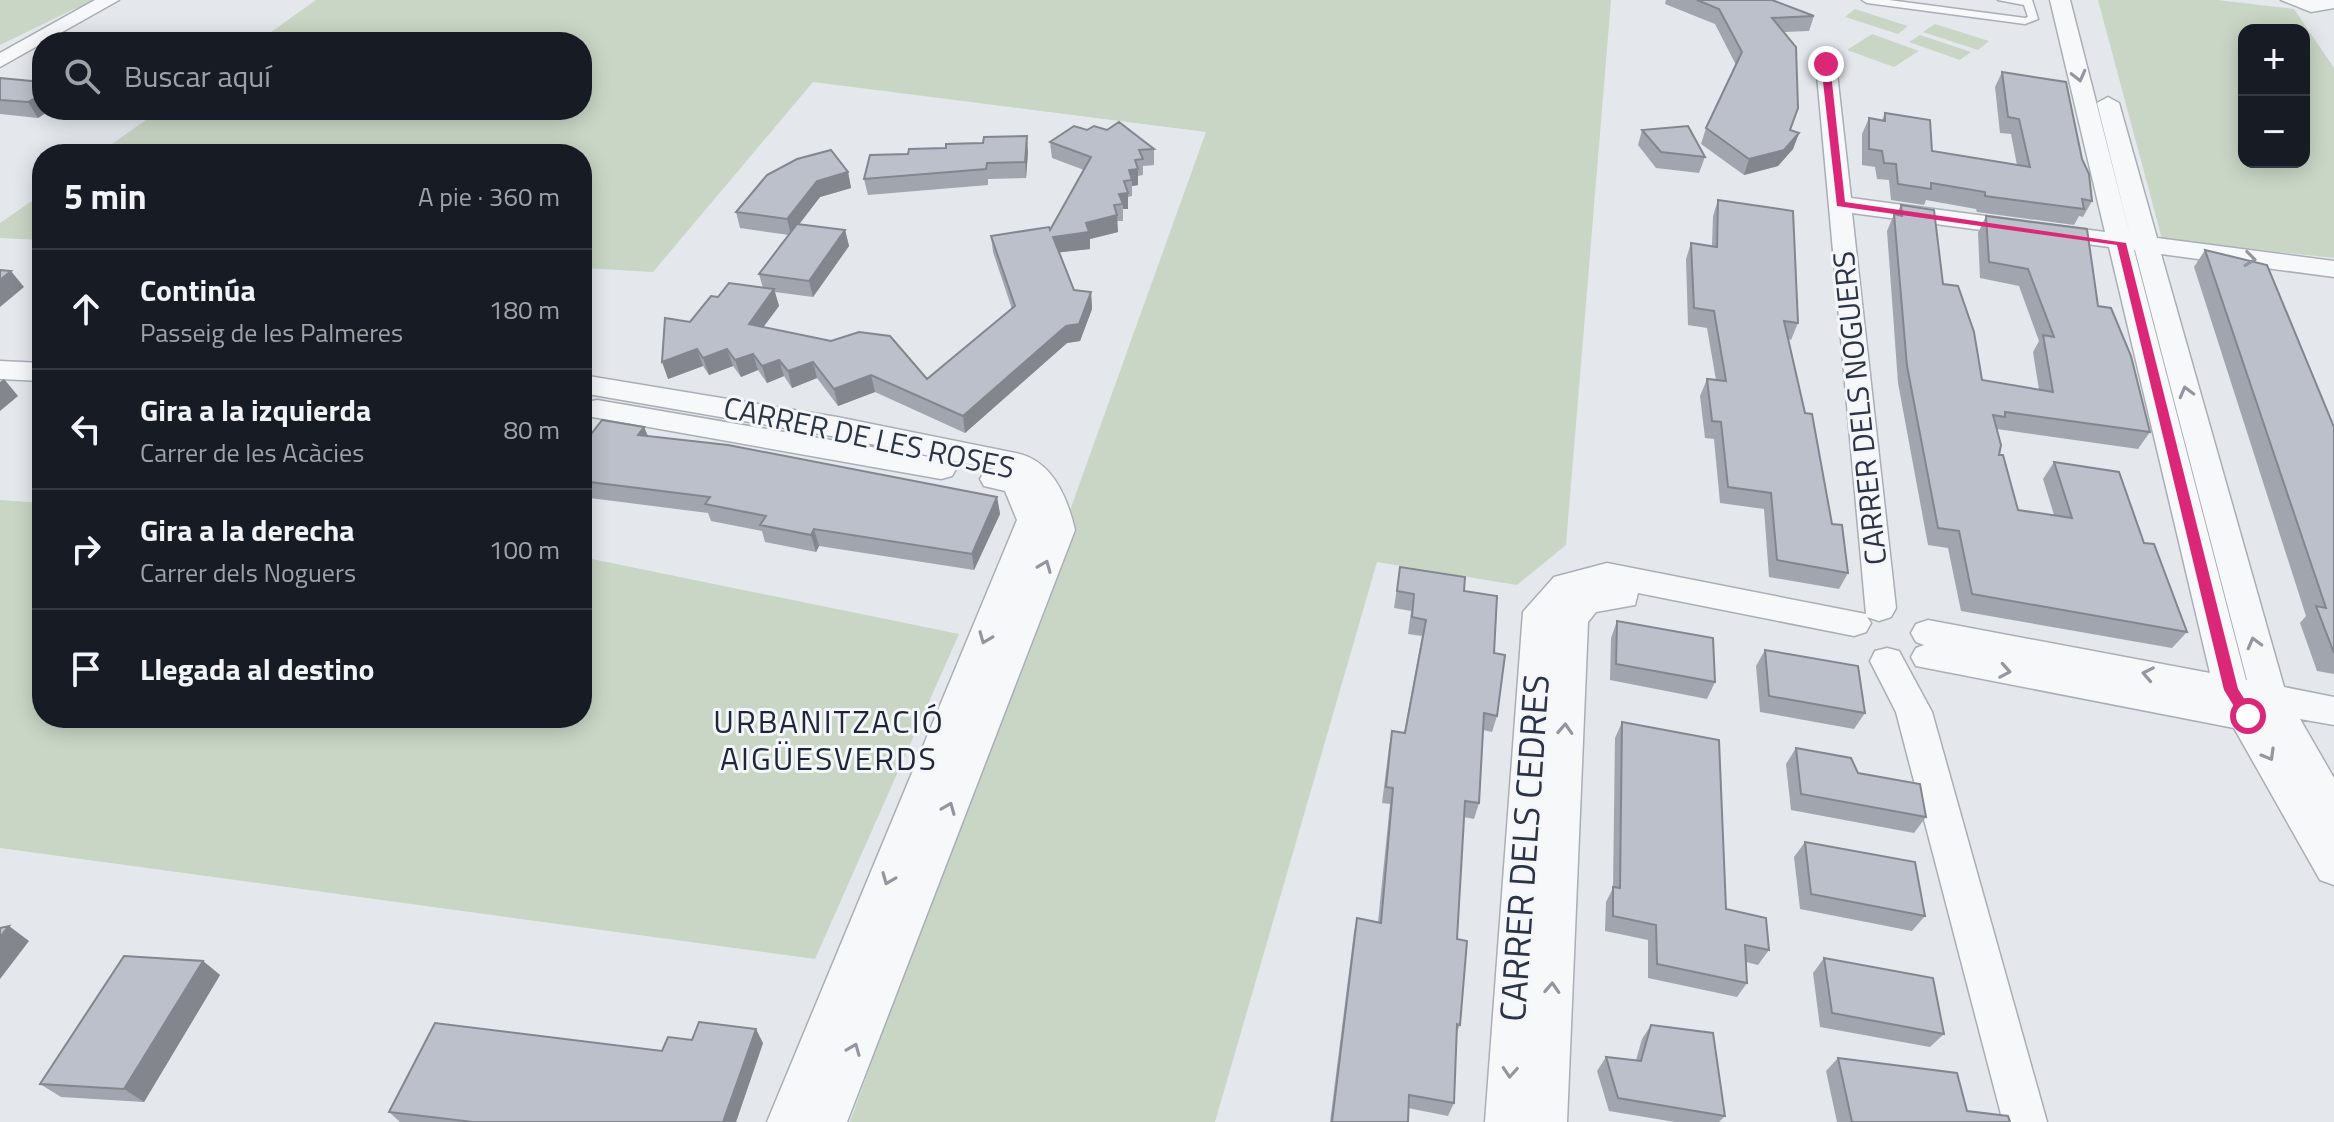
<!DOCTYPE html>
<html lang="es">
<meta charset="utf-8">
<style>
:root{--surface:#171b24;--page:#20242c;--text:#f1f3f6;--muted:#9ea1a6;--line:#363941}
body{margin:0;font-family:"Titillium Web",sans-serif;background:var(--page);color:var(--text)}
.controls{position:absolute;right:24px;top:24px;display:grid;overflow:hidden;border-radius:16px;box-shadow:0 4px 20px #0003}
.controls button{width:72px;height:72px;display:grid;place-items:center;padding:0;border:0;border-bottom:2px solid var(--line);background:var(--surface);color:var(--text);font:40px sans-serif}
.stop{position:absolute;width:24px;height:24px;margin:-18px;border:6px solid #db2777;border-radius:50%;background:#fff}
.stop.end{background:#db2777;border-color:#fff;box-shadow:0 2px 8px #0008}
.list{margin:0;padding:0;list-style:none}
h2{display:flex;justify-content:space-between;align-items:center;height:104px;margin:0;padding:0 32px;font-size:34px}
h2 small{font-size:26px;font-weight:400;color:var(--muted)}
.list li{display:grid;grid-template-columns:52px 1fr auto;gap:24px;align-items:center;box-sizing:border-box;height:120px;padding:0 32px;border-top:2px solid var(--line)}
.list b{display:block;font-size:30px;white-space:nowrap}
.list p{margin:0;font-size:26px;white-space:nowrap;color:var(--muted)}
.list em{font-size:26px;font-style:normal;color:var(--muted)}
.icon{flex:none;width:44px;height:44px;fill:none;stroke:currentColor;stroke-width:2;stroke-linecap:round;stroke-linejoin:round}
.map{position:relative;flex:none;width:2334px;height:1122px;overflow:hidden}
.search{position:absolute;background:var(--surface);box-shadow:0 4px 20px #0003;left:32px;top:32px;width:560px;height:88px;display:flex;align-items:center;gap:20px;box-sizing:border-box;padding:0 28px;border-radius:32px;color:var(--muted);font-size:30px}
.panel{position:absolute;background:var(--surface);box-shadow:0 4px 20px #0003;left:32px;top:144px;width:560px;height:584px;border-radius:32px}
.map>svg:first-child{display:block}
.green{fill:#c9d6c5;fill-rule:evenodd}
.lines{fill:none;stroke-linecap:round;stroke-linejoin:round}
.lane-casing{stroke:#a9aeb7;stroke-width:3}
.street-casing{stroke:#a9aeb7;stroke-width:3}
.lane{fill:#f7f8fa;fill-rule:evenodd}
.street{fill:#f7f8fa;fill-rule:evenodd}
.wall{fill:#a1a5ae}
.shaded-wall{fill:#83868d}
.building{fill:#bbc0ca;stroke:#83868d;stroke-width:2}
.oneway{stroke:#9196a0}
.route{fill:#db2777}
.labels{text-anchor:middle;stroke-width:6;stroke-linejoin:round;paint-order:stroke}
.street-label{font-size:30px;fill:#2b3445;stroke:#f4f6f9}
.neighbourhood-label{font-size:32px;letter-spacing:2px;fill:#1d2536;stroke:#f4f6f9}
.near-street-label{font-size:36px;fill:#2b3445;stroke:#f4f6f9}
</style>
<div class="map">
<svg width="2334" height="1122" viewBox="0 0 2334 1122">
<rect width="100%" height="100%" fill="#e4e7ec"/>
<path class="green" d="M0 0H102L74 9 0 45Z
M316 0H1611L1566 545 1517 585 1377 562 1215 1122H850L1206 132 813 82 653 272 582 268V154H98L160 110H582V42H257Z
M2098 0H2217L2294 9 2334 68V258L2162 239ZM2244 30H2304V162H2244Z
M1855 9 1908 26 1898 34 1845 17Z
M1935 24 1989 41 1978 50 1923 32Z
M1872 34 1919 51 1894 67 1847 50Z
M1920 35 1971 52 1960 60 1909 42Z
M42 194V240L0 238V223Z
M0 500 42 503V718H582V557L959 634 815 959 0 848Z"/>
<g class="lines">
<g class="lane-casing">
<path id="lane" d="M1862 0H1889L2025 18 2028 17 2024 5 1998 0H2032L2038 19 2025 24 1867 3Z"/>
</g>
<g class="street-casing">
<path id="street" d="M95 0H119L0 67V53Z
M2050 0H2070L2130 235 2097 103 2108 97 2119 103 2157 238 2334 261V277L2161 254 2284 687 2334 697V725L2300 719 2334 778V885L2320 880 2234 728 1916 666 1911 657 1916 648 1924 645 1916 642 1911 633 1916 624 1928 620 2210 673 2109 247 1852 213 1896 608 1891 617 1879 621 1867 617 1871 623 1866 632 1854 636 1638 593 1635 605 1596 612 1588 622 1567 1122H1485L1523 612 1554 577 1607 563 1866 614 1816 64 1826 58 1836 64 1851 198 2105 232ZM2134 250H2135L2247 680H2246Z
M2281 0H2334V8L2311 12Z
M0 361 42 363V381L0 379Z
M582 375 837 417 1020 454C1054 463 1068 500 1075 530L847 1122H767L1017 520 1005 491 984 486 980 479 984 472 994 469 837 437 582 393Z
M597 400 941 459 952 462 956 469 952 476 941 479 587 416 583 409 587 402Z
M1887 648 1899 651 1932 712 2047 1122H2003L1896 712 1870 661 1875 651Z"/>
</g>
<use href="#lane" class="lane"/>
<use href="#street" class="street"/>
</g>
<path class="wall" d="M1666 0H1772L1814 16 1809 31 1784 32 1790 130 1799 133 1793 149 1778 166 1744 175 1701 144 1706 128 1736 65 1715 24 1665 4Z
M2002 72 2082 159 2092 201 2083 217 2079 216 2074 225 1977 212 1976 209 1926 200 1924 205 1891 200 1889 180 1877 179 1875 167 1862 165V134L1869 118 1882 120 1885 113 1932 151 2017 165 2011 134 2000 133 1995 87Z
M0 78 42 82 38 118 0 114Z
M1087 130 1154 149V165L1143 166V175L1138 176V185L1132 186V196L1128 197V209H1123V221H1117L1118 232 1090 239V249L1059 252 1074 290 1091 292 1092 309 1080 341 1067 343 965 433 875 392 838 406 817 378 792 388 784 376 767 383 758 370 741 377 733 366 709 375 703 366 668 379 690 322 718 297 763 288 759 274 789 235 740 228 736 212 848 172 851 188 820 197 799 224 845 230 849 246 813 297 775 292 779 306 763 327 927 379 1012 309 993 252 991 236 1050 230 1084 170 1052 158 1050 142Z
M1642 130 1705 157 1699 173 1656 168 1638 145Z
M1028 152 1026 178 988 179V185L868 195 864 179Z
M1718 200 1798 323 1791 340 1788 339 1832 524 1848 573 1839 589 1769 577 1764 509 1720 503 1714 439 1705 438 1700 396 1707 379 1716 380 1707 328 1688 325 1686 259 1691 243 1712 246 1713 216Z
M1901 205 1943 284 1982 380 2039 390 2033 352 2039 341 2019 286 1980 278 1978 233 1986 216 2098 306 2150 432 2138 449 1997 429 1999 455 2018 510 2054 515 2043 479 2054 462 2144 543 2187 632 2172 648 1961 611 1948 548 1928 545 1898 383 1887 231 1894 214 1896 215Z
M2205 250 2334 427V674L2317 671 2300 623 2306 616 2194 267Z
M644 427 648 436 997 497 1000 514 974 570 819 546 816 552 765 542 762 531 711 521 708 513 582 497V446Z
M1400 567 1464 591 1494 653 1497 716 1492 732 1483 730 1479 803 1474 819 1464 817 1457 939 1460 1025 1456 1034 1454 1103 1448 1116 1408 1108 1407 1122H1330L1354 932 1357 918 1378 922 1390 804 1382 803 1389 747 1392 731 1404 733 1422 636 1408 634 1411 611 1394 608Z
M1617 621 1715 682 1707 699 1610 680 1611 638Z
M1765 650 1865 713 1854 729 1760 712 1756 666Z
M1622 722 1726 909 1769 950 1758 965 1746 962 1747 983 1737 997 1648 978V940L1605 931 1606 902 1613 888 1615 738Z
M1796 748 1858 773 1926 817 1914 833 1791 810 1786 764Z
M1805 842 1925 916 1912 931 1800 909 1794 857Z
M1824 958 1944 1034 1930 1047 1820 1027 1813 973Z
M203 961 220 975 144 1102 61 1097 40 1084Z
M1651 1025 1725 1116 1719 1122H1675L1609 1111 1597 1071 1606 1057 1636 1060 1642 1039Z
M692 1040 763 1043 736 1122H400L389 1112 662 1051Z
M1838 1058 1967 1111 2010 1122H1837L1826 1071Z"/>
<path class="shaded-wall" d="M42 94V110H51L38 118 28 102Z
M1799 133 1793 149 1778 166 1744 175 1749 159Z
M1027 136 1028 152 1026 178 1025 162Z
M1138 169V185L1132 186V180L1129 170Z
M848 172 851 188 820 197 791 235 787 219 817 181Z
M1128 193V209H1123V204L1119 194Z
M1117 215 1118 232 1090 239V249L1054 253 1053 237 1086 223Z
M845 230 849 246 813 297 809 281Z
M11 271 24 287 0 307V280Z
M774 289 779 306 753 341 749 324Z
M1091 292 1092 309 1080 341 1067 343 965 433 963 416Z
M697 349 703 366 668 379 662 362Z
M727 349 733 366 709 375 703 358Z
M753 354 758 370 741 377 735 360Z
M779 360 784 376 767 383 762 366Z
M813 362 817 378 792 388 788 371Z
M871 375 875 392 838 406 834 389Z
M4 379 18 396 0 411V382Z
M644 427 651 444 638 435Z
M997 497 1000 514 974 570 972 554Z
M814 529 819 546 816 552 811 535Z
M9 926 29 941 0 979V937Z
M203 961 220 975 144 1102 124 1089Z
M756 1029 763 1043 736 1122H723Z"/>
<path class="building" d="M1697 0H1772L1814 16 1772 18 1796 47 1798 108 1790 130 1799 133 1784 150 1749 159 1706 128 1742 52 1719 9Z
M2002 72 2066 82 2082 159 2089 174 2092 201 2082 199 2084 209 1985 196V192L1931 183V189L1898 184 1896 164 1884 163 1882 151 1869 149V118L1885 121V113L1930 120 1932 151 2030 167 2019 119 2008 117Z
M0 78 42 82V94L28 102 0 100Z
M1119 122 1154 149 1139 150 1143 159 1135 160 1138 169 1129 170 1132 180 1124 181 1128 193 1119 194 1123 204 1114 205 1117 215 1086 223 1089 232 1053 237 1074 290 1091 292 1079 324 1066 326 963 416 871 375 834 389 813 362 788 371 779 360 762 366 753 354 735 360 727 349 703 358 697 349 662 362 665 318 690 322 711 296 718 297 729 283 774 289 749 324 831 341 859 332 890 336 927 379 1015 306 991 236 1049 227 1050 230 1091 157 1050 142 1074 126 1087 130 1094 126 1107 130Z
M1688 126 1705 157 1661 152 1642 130Z
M1027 136 1025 162 987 163 986 169 864 179 870 155 908 154 909 149 946 148V144L983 143 984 137Z
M831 150 848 172 817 181 787 219 736 212 767 175 797 159Z
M1718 200 1793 211 1798 323 1784 321 1805 413 1812 414 1832 524 1842 525 1848 573 1777 560 1771 493 1728 487 1721 422 1712 421 1707 379 1726 381 1714 311 1694 308 1691 243 1717 247Z
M1901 205 1934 210 1943 284 1958 286 1974 332 1982 380 2053 392 2043 335 2054 337 2028 269 1989 262 1986 216 2087 229 2098 306 2111 308 2131 356 2150 432 2005 412V417L1993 415 2001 445 1999 455H2003L2018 510 2072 518 2054 462 2119 472 2144 543 2154 544 2187 632 1972 594 1959 531 1938 528 1907 366 1894 214 1902 216Z
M797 224 845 230 809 281 759 274Z
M2205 250 2267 265 2334 427V653L2316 606 2326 608Z
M0 270 11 271 0 280Z
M602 420 644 427 638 435 728 445 997 497 972 554 814 529 811 535 760 525 766 516 705 504 710 497 582 481V446Z
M1400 567 1465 577 1464 591 1497 596 1494 653 1505 655 1497 716 1484 713 1479 803 1465 801 1457 939 1467 941 1460 1025 1457 1024 1454 1103 1409 1095 1408 1122H1332L1357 918 1381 923 1393 788 1386 787 1392 731 1405 733 1426 620 1412 617 1414 594 1397 591Z
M1617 621 1713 638 1715 682 1616 664Z
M1765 650 1858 666 1865 713 1769 696Z
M1622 722 1719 740 1726 909 1766 918 1769 950 1745 945 1747 983 1657 964 1656 925 1613 916V887L1620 888Z
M1796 748 1851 758 1858 773 1920 784 1926 817 1801 794Z
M1805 842 1915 862 1925 916 1811 894Z
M9 926 0 937V928Z
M124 956 203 961 124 1089 40 1084Z
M1824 958 1933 978 1944 1034 1832 1013Z
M699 1022 756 1029 723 1122H473L389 1112 435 1023 662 1051 668 1037 692 1040Z
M1651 1025 1713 1033 1725 1116 1618 1098 1606 1057 1641 1061Z
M1838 1058 1957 1073 1967 1111 2008 1116 2010 1122H1852Z"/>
<defs><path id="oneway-chevron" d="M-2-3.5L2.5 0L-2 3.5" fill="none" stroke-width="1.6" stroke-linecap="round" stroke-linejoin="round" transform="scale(2)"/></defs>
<g class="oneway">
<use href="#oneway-chevron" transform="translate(2079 76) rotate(76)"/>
<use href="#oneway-chevron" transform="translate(2250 259) rotate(7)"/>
<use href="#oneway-chevron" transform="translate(2186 392) rotate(-105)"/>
<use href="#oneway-chevron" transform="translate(1045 566) rotate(-68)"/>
<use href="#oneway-chevron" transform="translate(985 638) rotate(112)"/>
<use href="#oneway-chevron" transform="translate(2254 643) rotate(-105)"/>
<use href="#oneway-chevron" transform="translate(2005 671) rotate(10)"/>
<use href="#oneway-chevron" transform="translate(2148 674) rotate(-169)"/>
<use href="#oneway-chevron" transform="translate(1565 729) rotate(-87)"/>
<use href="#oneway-chevron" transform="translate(2269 755) rotate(60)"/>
<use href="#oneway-chevron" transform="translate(949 808) rotate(-68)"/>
<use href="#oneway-chevron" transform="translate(888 879) rotate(112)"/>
<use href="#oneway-chevron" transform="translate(1552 988) rotate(-87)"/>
<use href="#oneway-chevron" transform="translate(854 1049) rotate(-68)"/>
<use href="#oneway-chevron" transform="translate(1510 1072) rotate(94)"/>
</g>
<path class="route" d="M1826 61 1830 64 1845 202 2126 243 2238 689 2255 716 2253 721H2243L2224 690 2117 245 1837 206 1821 64Z"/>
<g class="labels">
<g class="street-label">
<text transform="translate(1860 408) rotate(-96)" y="10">CARRER DELS NOGUERS</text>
<text transform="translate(869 438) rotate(12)" y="10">CARRER DE LES ROSES</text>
</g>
<g class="neighbourhood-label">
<text x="829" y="733">URBANITZACIÓ<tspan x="829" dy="37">AIGÜESVERDS</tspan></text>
</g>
<g class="near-street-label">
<text transform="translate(1524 848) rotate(-86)" y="13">CARRER DELS CEDRES</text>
</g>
</g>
</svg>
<div class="controls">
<button>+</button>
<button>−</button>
</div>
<div class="stop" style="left:2248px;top:716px"></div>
<div class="stop end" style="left:1826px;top:64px"></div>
<div class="search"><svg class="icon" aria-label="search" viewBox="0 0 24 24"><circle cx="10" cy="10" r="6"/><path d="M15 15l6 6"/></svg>Buscar aquí</div>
<section class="panel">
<h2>5 min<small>A pie · 360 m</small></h2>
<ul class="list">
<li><svg class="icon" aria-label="ahead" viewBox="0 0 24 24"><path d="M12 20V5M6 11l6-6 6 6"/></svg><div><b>Continúa</b><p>Passeig de les Palmeres</p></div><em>180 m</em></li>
<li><svg class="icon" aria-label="left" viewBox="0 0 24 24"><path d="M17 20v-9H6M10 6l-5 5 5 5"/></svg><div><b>Gira a la izquierda</b><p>Carrer de les Acàcies</p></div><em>80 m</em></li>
<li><svg class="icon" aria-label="right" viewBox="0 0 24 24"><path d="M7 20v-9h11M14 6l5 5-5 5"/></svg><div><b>Gira a la derecha</b><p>Carrer dels Noguers</p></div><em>100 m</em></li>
<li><svg class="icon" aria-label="arrive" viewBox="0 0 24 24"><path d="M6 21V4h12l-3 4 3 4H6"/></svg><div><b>Llegada al destino</b></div></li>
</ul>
</section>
</div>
